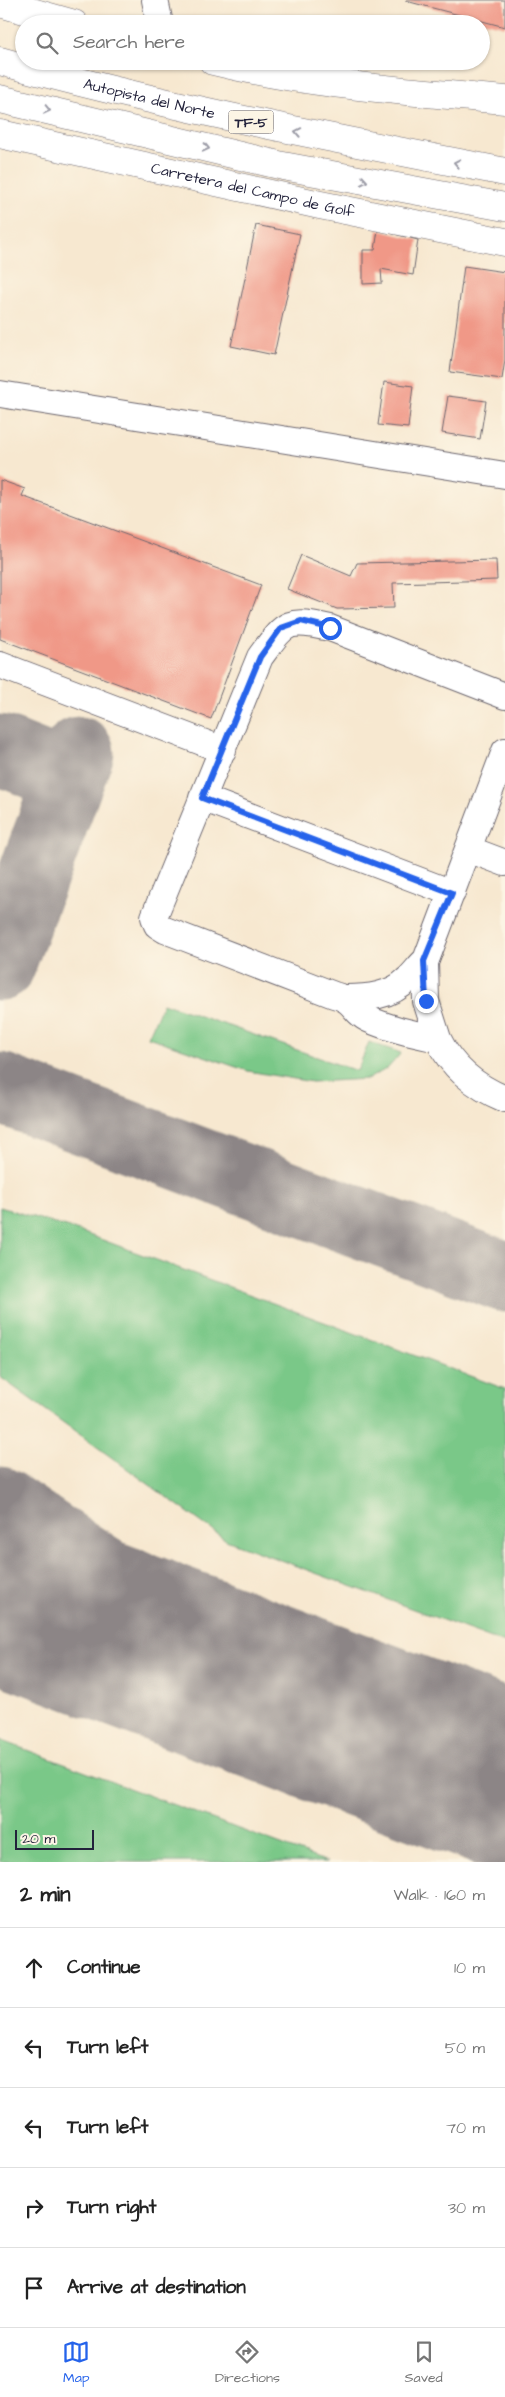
<!DOCTYPE html>
<meta charset="utf-8">
<style>
:root{--surface:#fff;--page:#f6f6f6;--text:#222;--muted:#767676;--line:#e0e0e0;--accent:#2563eb}
body{margin:0;font-family:"Architects Daughter",sans-serif;background:var(--page);color:var(--text)}
.scale{position:absolute;left:15px;bottom:12px;width:79px;box-sizing:border-box;padding-left:5px;border:2px solid #22223b;border-top:0;font-size:14px;line-height:18px;white-space:nowrap;color:#22223b;-webkit-text-stroke:4px #fcf5e5;paint-order:stroke}
.stop{position:absolute;width:15px;height:15px;margin:-11px;border:4px solid #2563eb;border-radius:50%;background:#fff}
.stop.end{background:#2563eb;border-color:#fff;box-shadow:0 1px 5px #0008}
.list{margin:0;padding:0;list-style:none}
h2{display:flex;justify-content:space-between;align-items:center;height:65px;margin:0;padding:0 20px;font-size:21px}
h2 small{font-size:16px;font-weight:400;color:var(--muted)}
.list li{display:grid;grid-template-columns:32px 1fr auto;gap:15px;align-items:center;box-sizing:border-box;height:80px;padding:0 20px;border-top:1px solid var(--line)}
.list b{display:block;font-size:19px;white-space:nowrap}
.list em{font-size:16px;font-style:normal;color:var(--muted)}
.icon{flex:none;width:28px;height:28px;fill:none;stroke:currentColor;stroke-width:2;stroke-linecap:round;stroke-linejoin:round}
.map{position:relative;flex:none;width:505px;height:1862px;overflow:hidden}
.search{position:absolute;background:var(--surface);box-shadow:0 1px 4px #0004;left:15px;right:15px;top:15px;height:55px;display:flex;align-items:center;gap:12px;box-sizing:border-box;padding:0 18px;border-radius:28px;color:var(--muted);font-size:19px}
.sheet{height:465px;background:var(--surface)}
nav{display:flex;justify-content:space-around;align-items:center;box-sizing:border-box;height:70px;border-top:1px solid var(--line);background:var(--surface);font-size:14px;color:var(--muted)}
nav a{display:grid;justify-items:center;gap:2px}
nav .on{color:var(--accent)}
.map>svg:first-child{display:block}
.green{fill:#7ac888;stroke:#4e7562}
.lines{fill:none;stroke-linecap:round;stroke-linejoin:round}
.taxiway{stroke:#8c8586;stroke-width:71}
.runway{stroke:#8c8586;stroke-width:178}
.building{fill:#f09887}
.minor-casing{stroke:#6d676f;stroke-width:28}
.major-casing{stroke:#6d676f;stroke-width:29}
.highway-casing{stroke:#6d676f;stroke-width:29}
.minor{stroke:#fff;stroke-width:26}
.major{stroke:#fff;stroke-width:28}
.highway{stroke:#fff;stroke-width:28}
.oneway{stroke:#9c9ca7}
.route{stroke:#2563eb;stroke-width:6}
.labels{text-anchor:middle;stroke-width:4.5;stroke-linejoin:round;paint-order:stroke}
.shield{fill:#fcf5e5;stroke:#63616e;stroke-width:1}
.shield-label{font-size:14px;font-weight:bold;fill:#22223b}
.street-label{font-size:15px;fill:#22223b;stroke:#fcf5e5}
</style>
<div class="map">
<svg width="505" height="1862" viewBox="0 0 505 1862">
<rect width="100%" height="100%" fill="#fcf5e5"/>
<filter id="ink" filterUnits="userSpaceOnUse"><feTurbulence type="fractalNoise" baseFrequency=".02" numOctaves="2"/><feDisplacementMap in="SourceGraphic" scale="10" xChannelSelector="R" yChannelSelector="G"/><feConvolveMatrix kernelMatrix="1 2 1 2 8 2 1 2 1" color-interpolation-filters="sRGB"/></filter>
<filter id="wash" filterUnits="userSpaceOnUse"><feTurbulence type="fractalNoise" baseFrequency=".0096" numOctaves="4" result="noise"/><feDisplacementMap in="SourceGraphic" scale="20" xChannelSelector="R" yChannelSelector="G"/><feGaussianBlur stdDeviation="1.12" result="paint"/><feColorMatrix in="noise" values="0 0 0 0 0 0 0 0 0 0 0 0 0 0 0 0 0 1.4 0 .05"/><feComposite in="paint" operator="in"/></filter>
<g filter="url(#wash)">
<rect width="100%" height="100%" fill="#f7e8d0"/>
<path class="green" d="M163 1003 357 1071 369 1042 401 1053 388 1068 368 1079 312 1082 248 1071 148 1037Z
M0 1207 73 1229 505 1389V1643L226 1540 0 1377Z
M0 1740 327 1862H0Z"/>
<g class="lines">
<path class="taxiway" d="M0 750 53 771 62 791 59 805
M0 965 79 752
M0 1088 505 1277
M0 1502C112 1579 227 1651 344 1720"/>
<path class="runway" d="M0 1591 505 1781"/>
</g>
<g id="blocks">
<path class="building" d="M406 0H505V27L406 1Z
M256 225 300 234 274 355 231 346Z
M378 230 418 240 413 275 381 269 382 283 363 284V250H375Z
M464 266 505 272V360L502 379 450 372Z
M384 382 413 386 408 428 378 425Z
M448 396 486 401 480 439 442 433Z
M0 480 25 489 22 496 261 585 211 719 0 639Z
M301 555 351 576 357 563 496 560 497 580 393 583 394 608 337 609 287 589Z"/>
</g>
</g>
<g filter="url(#ink)">
<use href="#blocks" fill-opacity="0" stroke="#6d676f" stroke-width="1"/>
<g class="lines">
<g class="minor-casing">
<path id="minor" d="M155 0 160 24
M0 394 505 475
M0 665 223 750
M505 696 330 628C286 618 286 622 260 657L154 917 157 925 165 930 334 995C355 1000 353 1012 368 1019 390 1029 415 1034 438 1039 452 1068 476 1087 505 1099
M202 798 452 893
M468 849 505 863
M425 961 426 1001 438 1039
M346 998C367 998 391 996 407 980 414 974 419 966 426 960L505 751"/>
</g>
<g class="major-casing">
<g id="major">
<path d="M0 3 74 24"/>
<path d="M213 61C309 85 407 91 505 100"/>
<path id="s1" d="M0 134 320 205 505 242"/>
</g>
</g>
<g class="highway-casing">
<g id="highway">
<path id="s2" d="M0 61C166 107 336 139 505 172"/>
<path d="M0 99 283 166 505 207"/>
</g>
</g>
<use href="#minor" class="minor"/>
<use href="#major" class="major"/>
<use href="#highway" class="highway"/>
</g>
<defs><path id="oneway-chevron" d="M-2-3.5L2.5 0L-2 3.5" fill="none" stroke-width="1.6" stroke-linecap="round" stroke-linejoin="round" transform="scale(1.25)"/></defs>
<g class="oneway">
<use href="#oneway-chevron" transform="translate(47 110) rotate(13)"/>
<use href="#oneway-chevron" transform="translate(298 132) rotate(-169)"/>
<use href="#oneway-chevron" transform="translate(206 148) rotate(13)"/>
<use href="#oneway-chevron" transform="translate(457 163) rotate(-169)"/>
<use href="#oneway-chevron" transform="translate(364 181) rotate(10)"/>
</g>
</g>
<g class="lines" filter="url(#ink)">
<path class="route" d="M330 628 301 621 281 628 260 657 202 798 452 893 424 961 426 1001"/>
</g>
<g class="labels">
<rect class="shield" x="228.5" y="110.5" width="45" height="23" rx="4"/>
<g class="shield-label">
<text x="251" y="127">TF-5</text>
</g>
<g class="street-label">
<text dy="5" stroke="none"><textPath href="#s2" startOffset="154">Autopista del Norte</textPath></text>
<text dy="5" stroke="none"><textPath href="#s1" startOffset="259">Carretera del Campo de Golf</textPath></text>
</g>
</g>
</svg>
<div class="scale">20 m</div>
<div class="stop" style="left:330px;top:628px"></div>
<div class="stop end" style="left:426px;top:1001px"></div>
<div class="search"><svg class="icon" aria-label="search" viewBox="0 0 24 24"><circle cx="10" cy="10" r="6"/><path d="M15 15l6 6"/></svg>Search here</div>
</div>
<section class="sheet">
<h2>2 min<small>Walk · 160 m</small></h2>
<ul class="list">
<li><svg class="icon" aria-label="ahead" viewBox="0 0 24 24"><path d="M12 20V5M6 11l6-6 6 6"/></svg><div><b>Continue</b></div><em>10 m</em></li>
<li><svg class="icon" aria-label="left" viewBox="0 0 24 24"><path d="M17 20v-9H6M10 6l-5 5 5 5"/></svg><div><b>Turn left</b></div><em>50 m</em></li>
<li><svg class="icon" aria-label="left" viewBox="0 0 24 24"><path d="M17 20v-9H6M10 6l-5 5 5 5"/></svg><div><b>Turn left</b></div><em>70 m</em></li>
<li><svg class="icon" aria-label="right" viewBox="0 0 24 24"><path d="M7 20v-9h11M14 6l5 5-5 5"/></svg><div><b>Turn right</b></div><em>30 m</em></li>
<li><svg class="icon" aria-label="arrive" viewBox="0 0 24 24"><path d="M6 21V4h12l-3 4 3 4H6"/></svg><div><b>Arrive at destination</b></div></li>
</ul>
</section>
<nav>
<a class="on"><svg class="icon" aria-label="map" viewBox="0 0 24 24"><path d="M3 6l6-2 6 2 6-2v14l-6 2-6-2-6 2zM9 4v14M15 6v14"/></svg>Map</a>
<a><svg class="icon" aria-label="directions" viewBox="0 0 24 24"><path d="M12 3l9 9-9 9-9-9zM9 14v-3h6M13 9l2 2-2 2"/></svg>Directions</a>
<a><svg class="icon" aria-label="saved" viewBox="0 0 24 24"><path d="M7 4h10v16l-5-4-5 4z"/></svg>Saved</a>
</nav>
